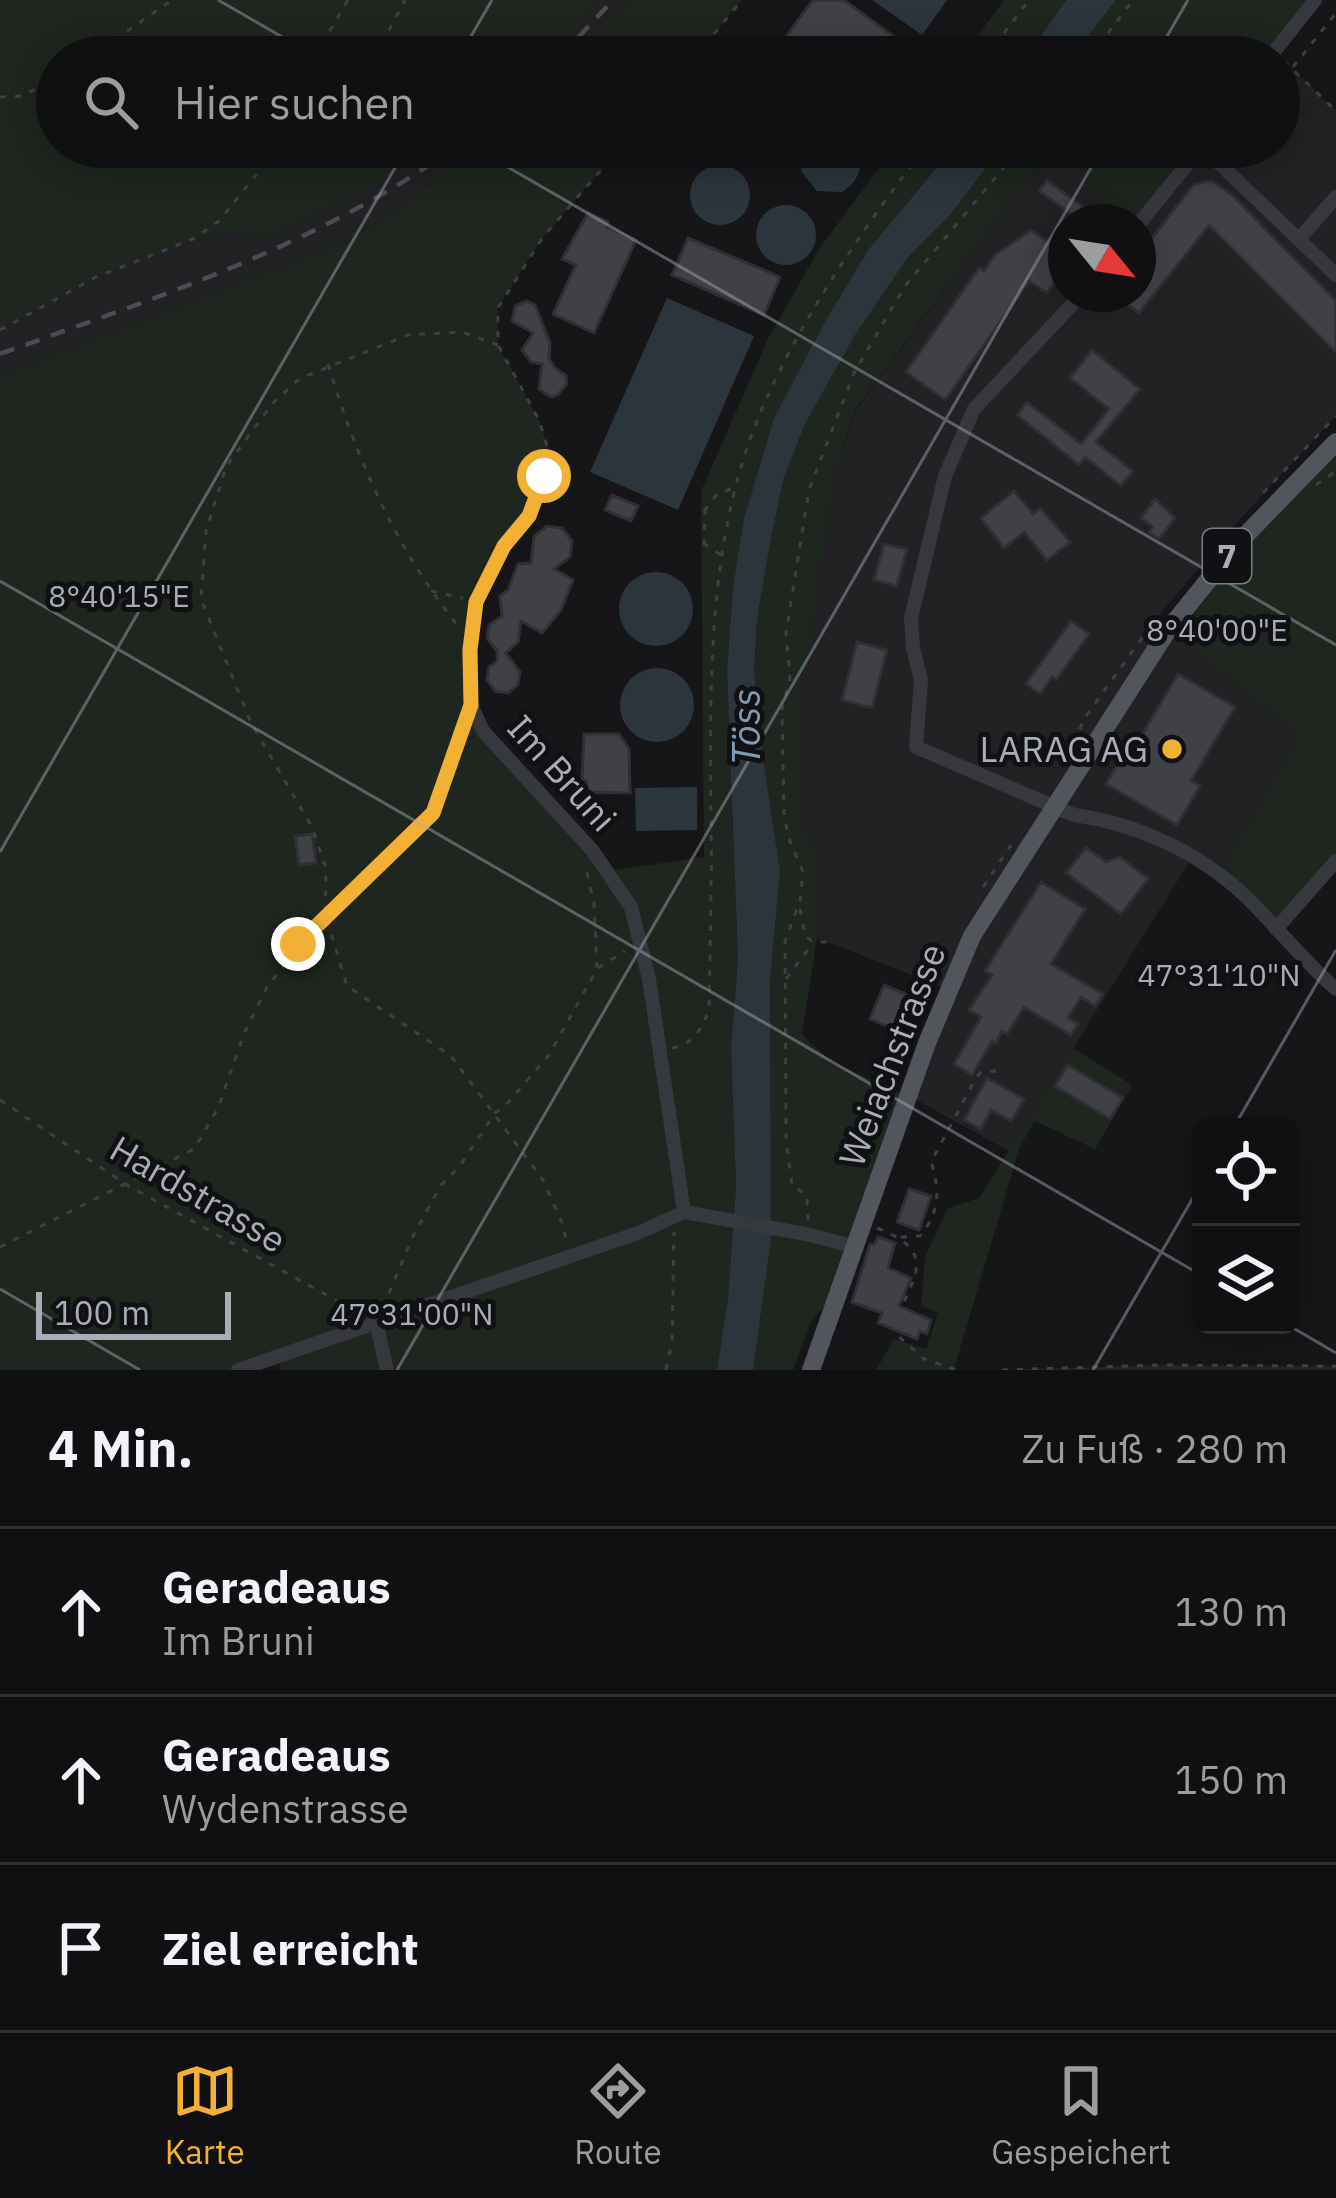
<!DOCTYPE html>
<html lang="de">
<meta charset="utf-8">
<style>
:root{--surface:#101012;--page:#19191b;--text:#f1f3f6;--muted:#9c9d9f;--line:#303032;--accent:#f2b134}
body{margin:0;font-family:"IBM Plex Sans",sans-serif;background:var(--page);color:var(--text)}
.controls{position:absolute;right:36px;bottom:36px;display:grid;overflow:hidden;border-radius:18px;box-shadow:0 6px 30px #0003}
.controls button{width:108px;height:108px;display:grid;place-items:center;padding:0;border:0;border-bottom:3px solid var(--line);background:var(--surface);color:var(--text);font:60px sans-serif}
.compass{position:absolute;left:1048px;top:204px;width:108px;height:108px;border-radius:50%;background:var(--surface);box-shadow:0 6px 30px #0003;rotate:120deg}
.scale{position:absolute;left:36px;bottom:30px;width:195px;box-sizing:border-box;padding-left:12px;border:6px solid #a8adb8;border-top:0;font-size:33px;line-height:42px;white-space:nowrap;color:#a8adb8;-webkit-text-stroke:9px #111113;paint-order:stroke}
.stop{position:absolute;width:36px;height:36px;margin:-27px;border:9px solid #f2b134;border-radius:50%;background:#fff}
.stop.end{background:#f2b134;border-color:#fff;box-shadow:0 3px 12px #0008}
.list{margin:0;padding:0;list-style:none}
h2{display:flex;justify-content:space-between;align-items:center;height:156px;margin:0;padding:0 48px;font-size:51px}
h2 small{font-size:39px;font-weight:400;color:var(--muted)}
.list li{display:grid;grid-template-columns:78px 1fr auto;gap:36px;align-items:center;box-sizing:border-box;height:168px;padding:0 48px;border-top:3px solid var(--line)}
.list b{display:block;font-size:45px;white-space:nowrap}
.list p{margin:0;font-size:39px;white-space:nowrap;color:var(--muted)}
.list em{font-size:39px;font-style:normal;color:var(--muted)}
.icon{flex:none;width:66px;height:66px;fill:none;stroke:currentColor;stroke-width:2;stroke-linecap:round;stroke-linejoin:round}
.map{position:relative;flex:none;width:1336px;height:1370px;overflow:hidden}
.search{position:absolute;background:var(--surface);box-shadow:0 6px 30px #0003;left:36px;right:36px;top:36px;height:132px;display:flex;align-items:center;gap:30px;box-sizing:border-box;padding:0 42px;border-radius:66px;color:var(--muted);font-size:45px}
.sheet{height:660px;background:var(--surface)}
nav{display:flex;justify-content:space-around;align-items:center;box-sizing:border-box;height:168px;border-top:3px solid var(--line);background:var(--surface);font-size:33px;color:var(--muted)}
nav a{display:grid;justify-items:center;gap:6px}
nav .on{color:var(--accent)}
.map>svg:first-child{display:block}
.built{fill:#222225}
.green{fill:#1e261f}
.water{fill:#2c353c}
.building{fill:#404145;stroke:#303034;stroke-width:3}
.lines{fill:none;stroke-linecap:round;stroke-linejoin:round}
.path{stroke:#3d3f44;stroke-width:3;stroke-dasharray:6 9;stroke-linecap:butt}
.minor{stroke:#37383d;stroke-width:14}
.major{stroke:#53555c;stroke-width:18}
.rail{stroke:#4a4c52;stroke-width:4.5;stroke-dasharray:15 12;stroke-linecap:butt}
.path-bridge{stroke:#3d3f44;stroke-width:3;stroke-dasharray:6 9;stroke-linecap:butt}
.route{stroke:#f2b134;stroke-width:15}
.ticks{fill:none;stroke:#a8adb8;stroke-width:3;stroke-opacity:0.45}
.poi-dot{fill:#f2b134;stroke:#111113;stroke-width:4.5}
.labels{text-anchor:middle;stroke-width:10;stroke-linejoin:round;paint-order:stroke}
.shield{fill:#111113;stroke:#7b7e86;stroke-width:3}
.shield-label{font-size:33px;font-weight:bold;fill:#a8adb8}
.poi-label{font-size:36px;fill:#a8adb8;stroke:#111113;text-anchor:end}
.street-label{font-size:36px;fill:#a8adb8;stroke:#111113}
.water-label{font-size:39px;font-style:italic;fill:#7f9bb3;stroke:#111113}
.ticks-label{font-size:30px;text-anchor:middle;fill:#a8adb8;stroke:#111113;stroke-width:10;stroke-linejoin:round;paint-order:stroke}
</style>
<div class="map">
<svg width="1336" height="1370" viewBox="0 0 1336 1370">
<rect width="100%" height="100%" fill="#161618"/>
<path class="built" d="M599 0H630L584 57H544Z
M1274 51 1336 111V416L1241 518 1155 620 1302 735 1220 874 1193 856 1009 1151 909 1096 948 989 817 938 818 860 801 815V707L834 474 856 410 1025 180 1053 161 1068 157 1084 168 1093 194 1124 222H1066V294H1138V222H1132L1201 147H1279V57H1270Z
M433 147H478L418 195 350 240 0 376V330L96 277 193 239 234 230 262 239 378 183Z"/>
<path class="green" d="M0 0H599L544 57H57V147H433L378 183 261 239 234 230 193 240 96 277 0 330Z
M630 0H742L695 57H584Z
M1004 0H1066L1026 57H962Z
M1116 0H1315L1270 57H1072Z
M478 147H621L543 237 498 308V345L539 420 549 452 529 516 476 602 471 705 483 732 608 871 704 857 701 491 769 337 819 249 895 147H954L868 250 823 325 774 418 744 518 733 587 727 671 738 959 731 1048 736 1187 728 1298 717 1370H281L278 1357 238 1370H0V376L350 240 418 195Z
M1002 147H1201L1132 222H1124L1093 194 1084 168 1068 158 1053 161 1025 180 855 410 834 475 801 707V815L818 860 817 938 802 1034 832 1063 909 1096 843 1285 811 1321 793 1370H753L771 1240 770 981 780 871 763 758 754 671 757 620 770 543 784 477 805 424 855 335 909 256 950 215Z
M1336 442V861L1276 929 1220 874 1301 735 1168 630Z
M1073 1048 1132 1085 1095 1149 1035 1121 1020 1146 954 1369 957 1370H876L894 1339 926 1349 938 1313 921 1306 925 1257 948 1208 979 1198Z
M1157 1365 1336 1366V1370H1002Z"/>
<path class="water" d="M872 0H947L922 35Z
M1066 0H1116L1072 57H1026Z
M805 147H856C865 166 859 181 842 192L817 191 801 171Z
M954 147H1002L950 215 909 256 855 335 805 424 784 477 770 543 757 620 754 671 763 758 780 871 770 981 771 1240 753 1370H717L728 1298 736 1187 731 1048 738 959 727 671 733 587 744 518 774 418 823 325 868 250Z
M690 195a30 30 0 1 1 60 0a30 30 0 1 1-60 0Z
M756 235a30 30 0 1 1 60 0a30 30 0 1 1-60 0Z
M667 298 754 336 678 510 590 472Z
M619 609a37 37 0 1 1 74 0a37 37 0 1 1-74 0Z
M620 705a37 37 0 1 1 74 0a37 37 0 1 1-74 0Z
M697 787V830L636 831 635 788Z"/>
<path class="building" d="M813 0H844L922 57H771Z
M1047 180 1090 212 1082 222 1039 191Z
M1212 181 1231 194 1336 301V352L1209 225 1139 313 1114 294H1138V256L1194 184Z
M588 213 608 222 607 227 636 240 594 333 553 314 576 265 562 259Z
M1031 230 1066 254V266L1047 293 1029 281 945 400 906 372 979 268 984 271 995 255Z
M688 238 780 277 764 315 672 275Z
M527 301 535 305 550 343 549 358 554 367 566 376 567 383 558 395 551 397 539 389 542 364 531 362 522 350 533 333 512 321 515 306Z
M1092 350 1140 389 1096 442 1133 471 1121 486 1085 457 1079 465 1017 415 1027 402 1081 444 1109 409 1070 378Z
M1014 491 1033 514 1040 508 1070 542 1047 560 1024 532 1004 548 981 518Z
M612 495 638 506 631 521 605 510Z
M1155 499 1175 518 1159 539 1149 532 1153 527 1141 518Z
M547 526 562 528 572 541 570 557 554 569 573 580 561 610 542 633 521 621 518 642 506 653 520 672 518 685 508 693 495 691 487 680 489 667 497 661V651L487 638 489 625 502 616 500 596 508 590 518 564 531 563 534 536Z
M884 544 907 549 897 586 874 580Z
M1071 621 1089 634 1056 680 1052 677 1040 694 1026 684Z
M857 642 887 650 872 708 842 700Z
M1178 674 1235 707 1191 781 1200 786 1177 825 1106 784 1128 747 1133 750Z
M584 734H619L629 749 630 793 587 792 586 780H582Z
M312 834 316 863 299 865 295 836Z
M1086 848 1106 862 1120 857 1148 879 1121 914 1066 873Z
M1041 882 1085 909 1051 964 1103 994 1095 1006 1081 997 1068 1018 1078 1024 1071 1035 1024 1007 1007 1034 1002 1031 996 1043 992 1041 972 1075 954 1064 981 1017 969 1010 992 975 985 971Z
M884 985 917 999 903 1033 870 1019Z
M1068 1065 1123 1098 1110 1119 1055 1086Z
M987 1078 1024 1099 1011 1121 991 1110 981 1129 964 1120Z
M909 1189 931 1196 919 1230 897 1222Z
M878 1237 895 1243 888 1268 911 1278 899 1306 931 1320 927 1334 920 1331 917 1339 878 1323 882 1313 852 1302 870 1244 874 1245Z"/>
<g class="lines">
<path class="path" d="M90 57 172 0
M314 57 348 0
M375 57 405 0
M695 57 742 0
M986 57 1029 0
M1090 57 1133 0
M1284 61 1336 111
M1293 67 1336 13
M0 97 21 96 57 79
M265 162 270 147
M0 330 96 277 193 239 219 221 265 164 290 147
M498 345 462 332 408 335 299 379 272 404 226 467 206 531 201 599 251 723 312 827 326 868 325 914 347 986 451 1056 543 1180 564 1227 566 1244
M328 364C357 460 395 547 458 626
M1316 485 1336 471
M1263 493 1336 416
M534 503 549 452 539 420 498 345V308L543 237 621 147
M704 511 716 495 735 487
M703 543 721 555
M431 591 463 598
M1068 757 1084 719 1152 624
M983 887 1011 845
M800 909 805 936 813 942H828
M598 968 625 951
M786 979 812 944
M672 1048C694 1044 702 1029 709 1009 710 945 712 881 711 817 710 681 707 539 761 411 802 316 863 229 925 147
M0 1100 127 1185 359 1313
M808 1220 807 1195 792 1186 786 1139 785 941 800 901 803 872 788 836 784 813 782 709 790 678 786 633 809 490 854 373 905 286 1021 147
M877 1228C951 1256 899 1288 895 1333L924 1359 957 1370
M901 1237 920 1236C940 1212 940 1190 931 1162L976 1078 981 1072 997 1071
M0 1247 194 1149 218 1108 244 1034 267 987 325 914 433 813 466 724
M383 1307 413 1236 441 1185 459 1167 495 1113 505 1106 549 1055 597 969 594 903 586 868
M666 1370 672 1343 674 1232
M1002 1370 1157 1365 1336 1366"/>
<path class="minor" d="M1270 57 1315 0
M1202 147 1336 275
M1138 225 1201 147
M1299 239 1336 197
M1082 294 974 409 945 476 911 618 913 648 921 680 916 747 1074 815C1135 823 1198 852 1243 894 1276 925 1302 960 1336 989
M529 516 504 546 476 602 469 650 471 705 483 731 592 850 631 907 649 979 684 1212
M1276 929 1336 861
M376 1322 387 1370
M238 1370 638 1233 684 1212 806 1234 856 1247"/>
<path class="major" d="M811 1370 927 1043 972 936 1168 630 1239 542 1336 442"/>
<path class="rail" d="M560 57 613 0
M0 354C157 297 318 246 455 147"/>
<path class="path-bridge" d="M704 545 705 510"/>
</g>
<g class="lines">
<path class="route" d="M298 944 433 813 471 705 470 650 476 602 504 546 529 516 544 476"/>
</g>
<path class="ticks" d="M218 0 317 57M459 57 492 0M1155 57 1188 0M473 147 1336 645M0 581 1201 1275M0 852 407 147M1234 1127 1336 950M0 1289 140 1370M1288 1325 1336 1353M397 1370 1103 147M1093 1370 1201 1184"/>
<circle class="poi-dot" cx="1172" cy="749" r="12"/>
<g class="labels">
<rect class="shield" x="1203" y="529" width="48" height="54" rx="9"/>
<g class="shield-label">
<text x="1227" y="568">7</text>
</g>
<g class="poi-label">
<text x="1148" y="762">LARAG AG</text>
</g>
<g class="street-label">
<text transform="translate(562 773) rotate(48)" y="13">Im Bruni</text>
<text transform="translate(892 1055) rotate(-69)" y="13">Weiachstrasse</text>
<text transform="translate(198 1194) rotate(30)" y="13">Hardstrasse</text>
</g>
<g class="water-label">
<text transform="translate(746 727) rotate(-90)" y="14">Töss</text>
</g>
</g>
<g class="ticks-label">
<text x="119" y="607">8°40'15"E</text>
<text x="1217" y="641">8°40'00"E</text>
<text x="1219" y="986">47°31'10"N</text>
<text x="412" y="1325">47°31'00"N</text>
</g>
</svg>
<div class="controls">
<button><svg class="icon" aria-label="locate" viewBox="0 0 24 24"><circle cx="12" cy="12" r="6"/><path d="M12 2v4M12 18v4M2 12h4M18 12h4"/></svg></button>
<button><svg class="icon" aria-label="layers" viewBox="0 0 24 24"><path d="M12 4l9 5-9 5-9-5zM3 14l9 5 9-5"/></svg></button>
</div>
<svg class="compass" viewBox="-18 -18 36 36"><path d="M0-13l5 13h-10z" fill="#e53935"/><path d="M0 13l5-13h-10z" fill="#9c9d9f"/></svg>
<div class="scale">100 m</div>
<div class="stop" style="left:544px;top:476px"></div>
<div class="stop end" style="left:298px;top:944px"></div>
<div class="search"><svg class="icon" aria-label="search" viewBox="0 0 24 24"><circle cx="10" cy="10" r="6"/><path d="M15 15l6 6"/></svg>Hier suchen</div>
</div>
<section class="sheet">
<h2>4 Min.<small>Zu Fuß · 280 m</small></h2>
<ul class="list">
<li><svg class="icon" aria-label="ahead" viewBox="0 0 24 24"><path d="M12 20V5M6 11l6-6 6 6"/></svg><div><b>Geradeaus</b><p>Im Bruni</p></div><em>130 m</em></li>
<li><svg class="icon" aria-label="ahead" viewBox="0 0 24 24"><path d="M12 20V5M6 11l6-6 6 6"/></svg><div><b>Geradeaus</b><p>Wydenstrasse</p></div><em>150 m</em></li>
<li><svg class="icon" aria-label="arrive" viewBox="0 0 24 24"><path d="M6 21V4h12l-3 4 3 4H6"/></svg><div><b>Ziel erreicht</b></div></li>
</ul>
</section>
<nav>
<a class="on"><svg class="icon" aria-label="map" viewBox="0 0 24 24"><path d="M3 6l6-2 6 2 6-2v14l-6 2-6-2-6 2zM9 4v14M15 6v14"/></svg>Karte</a>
<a><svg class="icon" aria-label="directions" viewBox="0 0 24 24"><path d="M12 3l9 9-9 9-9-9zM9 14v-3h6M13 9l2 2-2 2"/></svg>Route</a>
<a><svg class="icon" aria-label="saved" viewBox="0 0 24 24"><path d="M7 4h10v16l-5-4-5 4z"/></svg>Gespeichert</a>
</nav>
